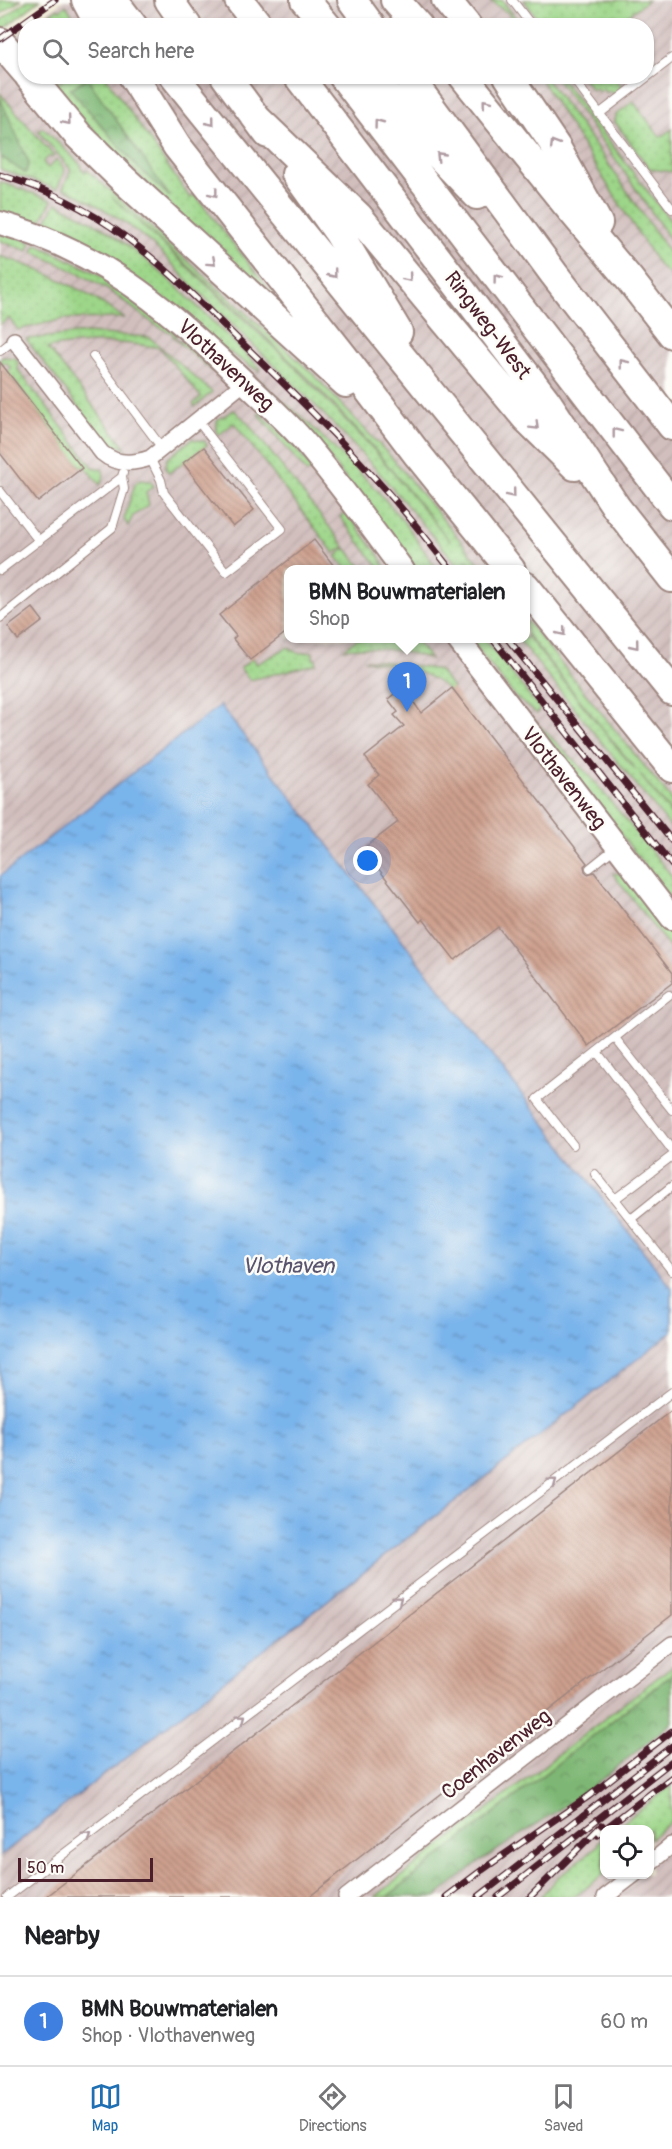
<!DOCTYPE html>
<meta charset="utf-8">
<style>
:root{--surface:#fff;--page:#f6f6f6;--text:#202124;--muted:#757577;--line:#e0e0e0;--accent:#1f6fb2}
body{margin:0;font-family:Pangolin,sans-serif;background:var(--page);color:var(--text)}
.controls{position:absolute;right:18px;bottom:18px;display:grid;overflow:hidden;border-radius:12px;box-shadow:0 2px 4px #0004}
.controls button{width:54px;height:54px;display:grid;place-items:center;padding:0;border:0;border-bottom:2px solid var(--line);background:var(--surface);color:var(--text);font:30px sans-serif}
.scale{position:absolute;left:18px;bottom:15px;width:135px;box-sizing:border-box;padding-left:6px;border:3px solid #4a1f2b;border-top:0;font-size:16px;line-height:21px;white-space:nowrap;color:#4a1f2b;-webkit-text-stroke:4px #fdfcf7;paint-order:stroke}
.you{position:absolute;left:368px;top:861px;width:21px;height:21px;margin:-15px;border:4px solid #fff;border-radius:50%;background:#1a73e8;box-shadow:0 0 0 9px #1a73e833}
.badge{display:grid;place-items:center;width:39px;height:39px;border-radius:50%;background:var(--accent);color:#fff;font-size:20px;font-weight:700}
.pin{position:absolute;translate:-50% -50px;filter:drop-shadow(0 2px 3px #0008)}
.pin::after{content:'';position:absolute;top:32px;width:21px;height:18px;background:inherit;clip-path:polygon(0 0,100% 0,50% 100%)}
.popup{position:absolute;left:284px;top:565px;width:246px;height:78px;box-sizing:border-box;display:grid;place-content:center;border-radius:12px;background:var(--surface);filter:drop-shadow(0 2px 4px #0005);font-size:20px;white-space:nowrap;color:var(--muted)}
.popup b{font-size:22px;color:var(--text)}
.popup::after{content:'';position:absolute;left:50%;top:100%;margin-left:-12px;border:12px solid transparent;border-top-color:var(--surface)}
.list{margin:0;padding:0;list-style:none}
h2{display:flex;justify-content:space-between;align-items:center;height:78px;margin:0;padding:0 24px;font-size:26px}
h2 small{font-size:20px;font-weight:400;color:var(--muted)}
.list li{display:grid;grid-template-columns:39px 1fr auto;gap:18px;align-items:center;box-sizing:border-box;height:90px;padding:0 24px;border-top:2px solid var(--line)}
.list b{display:block;font-size:22px;white-space:nowrap}
.list p{margin:0;font-size:20px;white-space:nowrap;color:var(--muted)}
.list em{font-size:20px;font-style:normal;color:var(--muted)}
.icon{flex:none;width:33px;height:33px;fill:none;stroke:currentColor;stroke-width:2;stroke-linecap:round;stroke-linejoin:round}
.map{position:relative;flex:none;width:672px;height:1897px;overflow:hidden}
.search{position:absolute;background:var(--surface);box-shadow:0 2px 4px #0004;left:18px;right:18px;top:18px;height:66px;display:flex;align-items:center;gap:15px;box-sizing:border-box;padding:0 21px;border-radius:24px;color:var(--muted);font-size:22px}
.sheet{height:168px;background:var(--surface)}
nav{display:flex;justify-content:space-around;align-items:center;box-sizing:border-box;height:84px;border-top:2px solid var(--line);background:var(--surface);font-size:16px;color:var(--muted)}
nav a{display:grid;justify-items:center;gap:3px}
nav .on{color:var(--accent)}
.map>svg:first-child{display:block}
.industrial{fill:url(#industrial-furrows);fill-rule:evenodd}
.grass{fill:url(#grass-dots);stroke:#747a5a;stroke-width:1.5;fill-rule:evenodd}
.forest{fill:url(#forest-crowns);stroke:#646b50;stroke-width:1.5}
.water{fill:url(#water-ripples);stroke:#626a8b;stroke-width:1.5}
.building{fill:url(#building-back-hatch)}
.lines{fill:none;stroke-linecap:round;stroke-linejoin:round}
.service-casing{stroke:#9e8680;stroke-width:10}
.minor-casing{stroke:#9e8680;stroke-width:18}
.secondary-casing{stroke:#9e8680;stroke-width:26}
.motorway-casing{stroke:#9e8680;stroke-width:32}
.service{stroke:#fff;stroke-width:8}
.minor{stroke:#fff;stroke-width:15}
.secondary{stroke:#fff;stroke-width:22}
.motorway{stroke:#fff;stroke-width:28}
.rail-casing{stroke:#4a1f2b;stroke-width:7}
.rail{stroke:#fdfcf7;stroke-width:4.5;stroke-dasharray:14;stroke-linecap:butt}
.oneway{stroke:#ae9aa0}
.labels{text-anchor:middle;stroke-width:5;stroke-linejoin:round;paint-order:stroke}
.street-label{font-size:21px;fill:#4a1f2b;stroke:#fdfcf7}
.water-label{font-size:22px;font-style:italic;fill:#5a536e;stroke:#fdfcf7}
</style>
<div class="map">
<svg width="672" height="1897" viewBox="0 0 672 1897">
<defs>
<pattern id="industrial-furrows" width="10" height="10" patternUnits="userSpaceOnUse" patternTransform="scale(1.5)"><rect width="10" height="10" fill="#d1bfbe"/><path d="M-1 1l2-2M0 10L10 0M9 11l2-2" fill="none" stroke="#b5a4a3"/></pattern>
<pattern id="grass-dots" width="8" height="8" patternUnits="userSpaceOnUse" patternTransform="scale(1.5)"><rect width="8" height="8" fill="#9dd689"/><path d="M2 2h.1M6 6h.1" fill="none" stroke="#89b776" stroke-width="1.8" stroke-linecap="round"/></pattern>
<pattern id="forest-crowns" width="20" height="18" patternUnits="userSpaceOnUse" patternTransform="scale(1.5)"><rect width="20" height="18" fill="#7eb775"/><path d="M2 6a3 3 0 1 1 6 0M12 15a3 3 0 1 1 6 0" fill="none" stroke="#699460"/></pattern>
<pattern id="water-ripples" width="26" height="14" patternUnits="userSpaceOnUse" patternTransform="scale(1.5)"><rect width="26" height="14" fill="#79b4eb"/><path d="M2 4q2-2 4 0t4 0M15 11q2-2 4 0t4 0" fill="none" stroke="#6592bf"/></pattern>
<pattern id="building-back-hatch" width="6" height="6" patternUnits="userSpaceOnUse" patternTransform="scale(1.5)"><rect width="6" height="6" fill="#cea08e"/><path d="M-1 5l2 2M0 0l6 6M5-1l2 2" fill="none" stroke="#a98274"/></pattern>
</defs>
<rect width="100%" height="100%" fill="#fdfcf7"/>
<filter id="ink" filterUnits="userSpaceOnUse"><feTurbulence type="fractalNoise" baseFrequency=".0167" numOctaves="2"/><feDisplacementMap in="SourceGraphic" scale="12" xChannelSelector="R" yChannelSelector="G"/><feConvolveMatrix kernelMatrix="1 2 1 2 8 2 1 2 1" color-interpolation-filters="sRGB"/></filter>
<filter id="wash" filterUnits="userSpaceOnUse"><feTurbulence type="fractalNoise" baseFrequency=".008" numOctaves="4" result="noise"/><feDisplacementMap in="SourceGraphic" scale="24" xChannelSelector="R" yChannelSelector="G"/><feGaussianBlur stdDeviation="1.35" result="paint"/><feColorMatrix in="noise" values="0 0 0 0 0 0 0 0 0 0 0 0 0 0 0 0 0 1.4 0 .05"/><feComposite in="paint" operator="in"/></filter>
<g filter="url(#wash)">
<rect width="100%" height="100%" fill="#f1ecd5"/>
<path class="industrial" d="M64 0H672V1897H0V49L25 29 26 76H646V26L31 25ZM288 570H526V638H288ZM604 1830H650V1874H604Z"/>
<path class="grass" d="M0 0H21L0 15Z
M27 0H40L1 31 0 21Z
M489 0H502L521 25H517L508 13Z
M524 0H648L615 25 543 26Z
M66 5 79 25H36L58 8 60 10Z
M37 77H64L58 81 59 83 69 77H106L190 198 195 195 306 336Z
M539 77H545L603 156 672 257V277L659 266Z
M555 77H560L672 223V242L618 163Z
M582 77H614L623 88 613 95 610 90 606 93 603 89 599 92 596 88 592 90Z
M0 93 54 156 52 158 50 156 43 162 48 168 57 159 65 170 57 189 0 169Z
M633 101 660 137 672 129V172L650 169 615 122 616 115Z
M43 128 82 166 81 168 85 172 87 170 113 193 310 371 393 459 484 569H474L466 560 473 569H461L376 469 320 410 184 277C151 237 109 209 63 188L71 170 38 131ZM112 197 248 320 312 382 371 445 450 541 374 450 291 363Z
M0 182 52 200 39 225 0 213Z
M56 203C68 209 81 215 93 222 154 258 209 319 260 368L259 371 230 353 43 227Z
M0 232 31 242 28 251 0 241Z
M36 244 99 274 177 333 175 338 173 337V333C152 327 129 303 108 290 85 275 59 264 33 252Z
M0 256C45 270 86 291 124 318L64 319 18 330 9 318 0 325Z
M86 333 149 337 212 392 195 407 193 404 201 397 160 348C122 341 86 341 48 348L126 448 113 445 100 435 26 339Z
M175 339C191 344 205 353 211 370Z
M3 357 16 358 18 362V370L93 467 102 469C105 473 104 481 100 485L85 466 82 468 7 371 11 368 6 362 2 365 0 359Z
M251 373 305 420 376 489 404 522 437 569H416L310 433Z
M234 410 247 422 345 547 334 553 234 423 219 435 216 431 217 420Z
M260 413 292 443 312 469 307 473 258 414Z
M192 439 204 441 207 445 169 473 166 469 167 459Z
M140 480 150 481 154 486 146 492 149 505 133 516 128 526 124 519 135 484Z
M346 512 381 558 385 569H380L340 517Z
M346 548 363 569H347L336 556Z
M526 620 672 800V813L640 775 672 815V829L518 639 526 638V635L624 756 636 770 526 633Z
M357 639H415L430 659C404 650 372 646 344 649Z
M470 639H485L540 709 537 714 516 698Z
M288 647 298 653 313 652V659H316V664L250 680 240 668 253 658 257 664Z
M364 660H376L434 669 439 671 453 688 449 691C428 669 393 665 364 660Z
M529 715 589 775 672 876V901Z
M616 873 626 875 672 935V951L613 874Z
M672 1666V1674L387 1897H375Z
M672 1785V1821L650 1839V1830L615 1829Z
M604 1837V1874L574 1897H540L555 1880 597 1846 598 1842Z"/>
<path class="forest" d="M87 78 170 197 138 168 70 89Z
M0 98 29 163 25 173 0 156Z
M672 1674V1723L586 1792 476 1864 436 1897H387Z"/>
<path class="water" d="M220 705 672 1288V1332L0 1856V876Z"/>
<g id="blocks">
<path class="building" d="M0 362 82 468 38 502 0 453Z
M204 447 254 510 233 527 183 463Z
M314 540 337 570H288V631L250 660 233 639 236 636 219 615Z
M33 608 43 621 18 640 8 627Z
M452 688 587 863 584 866 585 871 588 874 594 872 672 973V983L589 1046 498 927 455 960 423 919 420 922 363 849 398 822 368 784 379 775 365 757 404 726 394 715 398 712 388 699 399 690 409 704 413 701 421 713Z
M672 1410V1615L370 1849 309 1897H46Z"/>
</g>
</g>
<g filter="url(#ink)">
<use href="#blocks" fill-opacity="0" stroke="#9e8680" stroke-width="1.5"/>
<g class="lines">
<g class="service-casing">
<path id="service" d="M512 0 532 26
M571 76 672 209
M599 114 672 58
M0 351 14 340
M93 356 162 448
M150 458 161 480 164 493 226 572 282 529 197 420
M0 491 39 541
M0 570 122 477 123 473
M0 618 112 528 124 489 122 477
M590 868 615 848
M615 1038 672 1110
M597 1052 672 1150
M573 1145 537 1099 669 995
M595 1174 672 1271
M615 1199 672 1156
M631 1219 672 1186
M7 1897 672 1392"/>
</g>
<g class="minor-casing">
<path id="minor" d="M14 340 102 453C116 465 133 464 150 458L245 382
M650 1863 672 1845
M346 1897 672 1644
M605 1897 635 1874"/>
</g>
<g class="secondary-casing">
<path id="secondary" d="M0 223C99 251 162 303 235 373 258 395 282 416 303 440 338 481 370 526 403 570
M457 638 672 918"/>
</g>
<g class="motorway-casing">
<path id="motorway" d="M86 0 100 26
M113 0 133 26
M169 0 187 26
M239 0 259 26
M305 0 327 26
M352 0 371 26
M395 0 418 26
M446 0 467 26
M0 42 26 72
M29 76 78 135 123 179 346 383
M133 76 177 146 343 356 418 455 511 570
M174 76 672 691
M225 76 268 134
M298 76 547 402 616 507 672 578
M343 76 672 505
M371 76 432 148 477 195
M408 76 554 274 672 426
M463 76 567 205 630 280 672 334
M508 76 556 147 598 223
M257 119 358 216 526 418 575 466
M296 174 338 232 398 332
M526 587 672 768"/>
</g>
<use href="#service" class="service"/>
<use href="#minor" class="minor"/>
<use href="#secondary" class="secondary"/>
<use href="#motorway" class="motorway"/>
<g class="rail-casing">
<path id="rail" d="M0 39 55 0
M0 175C110 207 165 268 244 345 291 390 338 437 381 485 406 512 428 541 451 570
M492 638 672 865
M507 638 672 841
M598 1834 672 1777
M446 1897 482 1870 589 1796 672 1731
M478 1897 672 1746
M498 1897 672 1761
M530 1897 602 1825"/>
</g>
<use href="#rail" class="rail"/>
</g>
<defs><path id="oneway-chevron" d="M-2-3.5L2.5 0L-2 3.5" fill="none" stroke-width="1.6" stroke-linecap="round" stroke-linejoin="round" transform="scale(1.5)"/></defs>
<g class="oneway">
<use href="#oneway-chevron" transform="translate(486 103) rotate(-129)"/>
<use href="#oneway-chevron" transform="translate(67 121) rotate(50)"/>
<use href="#oneway-chevron" transform="translate(211 122) rotate(51)"/>
<use href="#oneway-chevron" transform="translate(378 123) rotate(-127)"/>
<use href="#oneway-chevron" transform="translate(554 144) rotate(-121)"/>
<use href="#oneway-chevron" transform="translate(440 156) rotate(-134)"/>
<use href="#oneway-chevron" transform="translate(214 193) rotate(52)"/>
<use href="#oneway-chevron" transform="translate(212 262) rotate(42)"/>
<use href="#oneway-chevron" transform="translate(333 274) rotate(51)"/>
<use href="#oneway-chevron" transform="translate(408 278) rotate(50)"/>
<use href="#oneway-chevron" transform="translate(497 278) rotate(-127)"/>
<use href="#oneway-chevron" transform="translate(623 363) rotate(-128)"/>
<use href="#oneway-chevron" transform="translate(535 426) rotate(45)"/>
<use href="#oneway-chevron" transform="translate(616 432) rotate(-128)"/>
<use href="#oneway-chevron" transform="translate(512 494) rotate(51)"/>
<use href="#oneway-chevron" transform="translate(562 632) rotate(51)"/>
<use href="#oneway-chevron" transform="translate(635 645) rotate(51)"/>
<use href="#oneway-chevron" transform="translate(553 1482) rotate(-37)"/>
<use href="#oneway-chevron" transform="translate(398 1600) rotate(-37)"/>
<use href="#oneway-chevron" transform="translate(242 1718) rotate(-37)"/>
<use href="#oneway-chevron" transform="translate(87 1836) rotate(-37)"/>
</g>
</g>
<g class="labels">
<g class="street-label">
<text transform="translate(488 325) rotate(53)" y="7">Ringweg-West</text>
<text transform="translate(226 365) rotate(43)" y="7">Vlothavenweg</text>
<text transform="translate(564 778) rotate(52)" y="7">Vlothavenweg</text>
<text transform="translate(496 1754) rotate(-38)" y="7">Coenhavenweg</text>
</g>
<g class="water-label">
<text x="288" y="1273">Vlothaven</text>
</g>
</g>
</svg>
<div class="controls">
<button><svg class="icon" aria-label="locate" viewBox="0 0 24 24"><circle cx="12" cy="12" r="6"/><path d="M12 2v4M12 18v4M2 12h4M18 12h4"/></svg></button>
</div>
<div class="scale">50 m</div>
<div class="you"></div>
<div class="pin badge" style="left:407px;top:712px;background:#3f7fe0">1</div>
<div class="popup"><b>BMN Bouwmaterialen</b>Shop</div>
<div class="search"><svg class="icon" aria-label="search" viewBox="0 0 24 24"><circle cx="10" cy="10" r="6"/><path d="M15 15l6 6"/></svg>Search here</div>
</div>
<section class="sheet">
<h2>Nearby<small></small></h2>
<ul class="list">
<li><span class="badge" style="background:#3f7fe0">1</span><div><b>BMN Bouwmaterialen</b><p>Shop · Vlothavenweg</p></div><em>60 m</em></li>
</ul>
</section>
<nav>
<a class="on"><svg class="icon" aria-label="map" viewBox="0 0 24 24"><path d="M3 6l6-2 6 2 6-2v14l-6 2-6-2-6 2zM9 4v14M15 6v14"/></svg>Map</a>
<a><svg class="icon" aria-label="directions" viewBox="0 0 24 24"><path d="M12 3l9 9-9 9-9-9zM9 14v-3h6M13 9l2 2-2 2"/></svg>Directions</a>
<a><svg class="icon" aria-label="saved" viewBox="0 0 24 24"><path d="M7 4h10v16l-5-4-5 4z"/></svg>Saved</a>
</nav>
